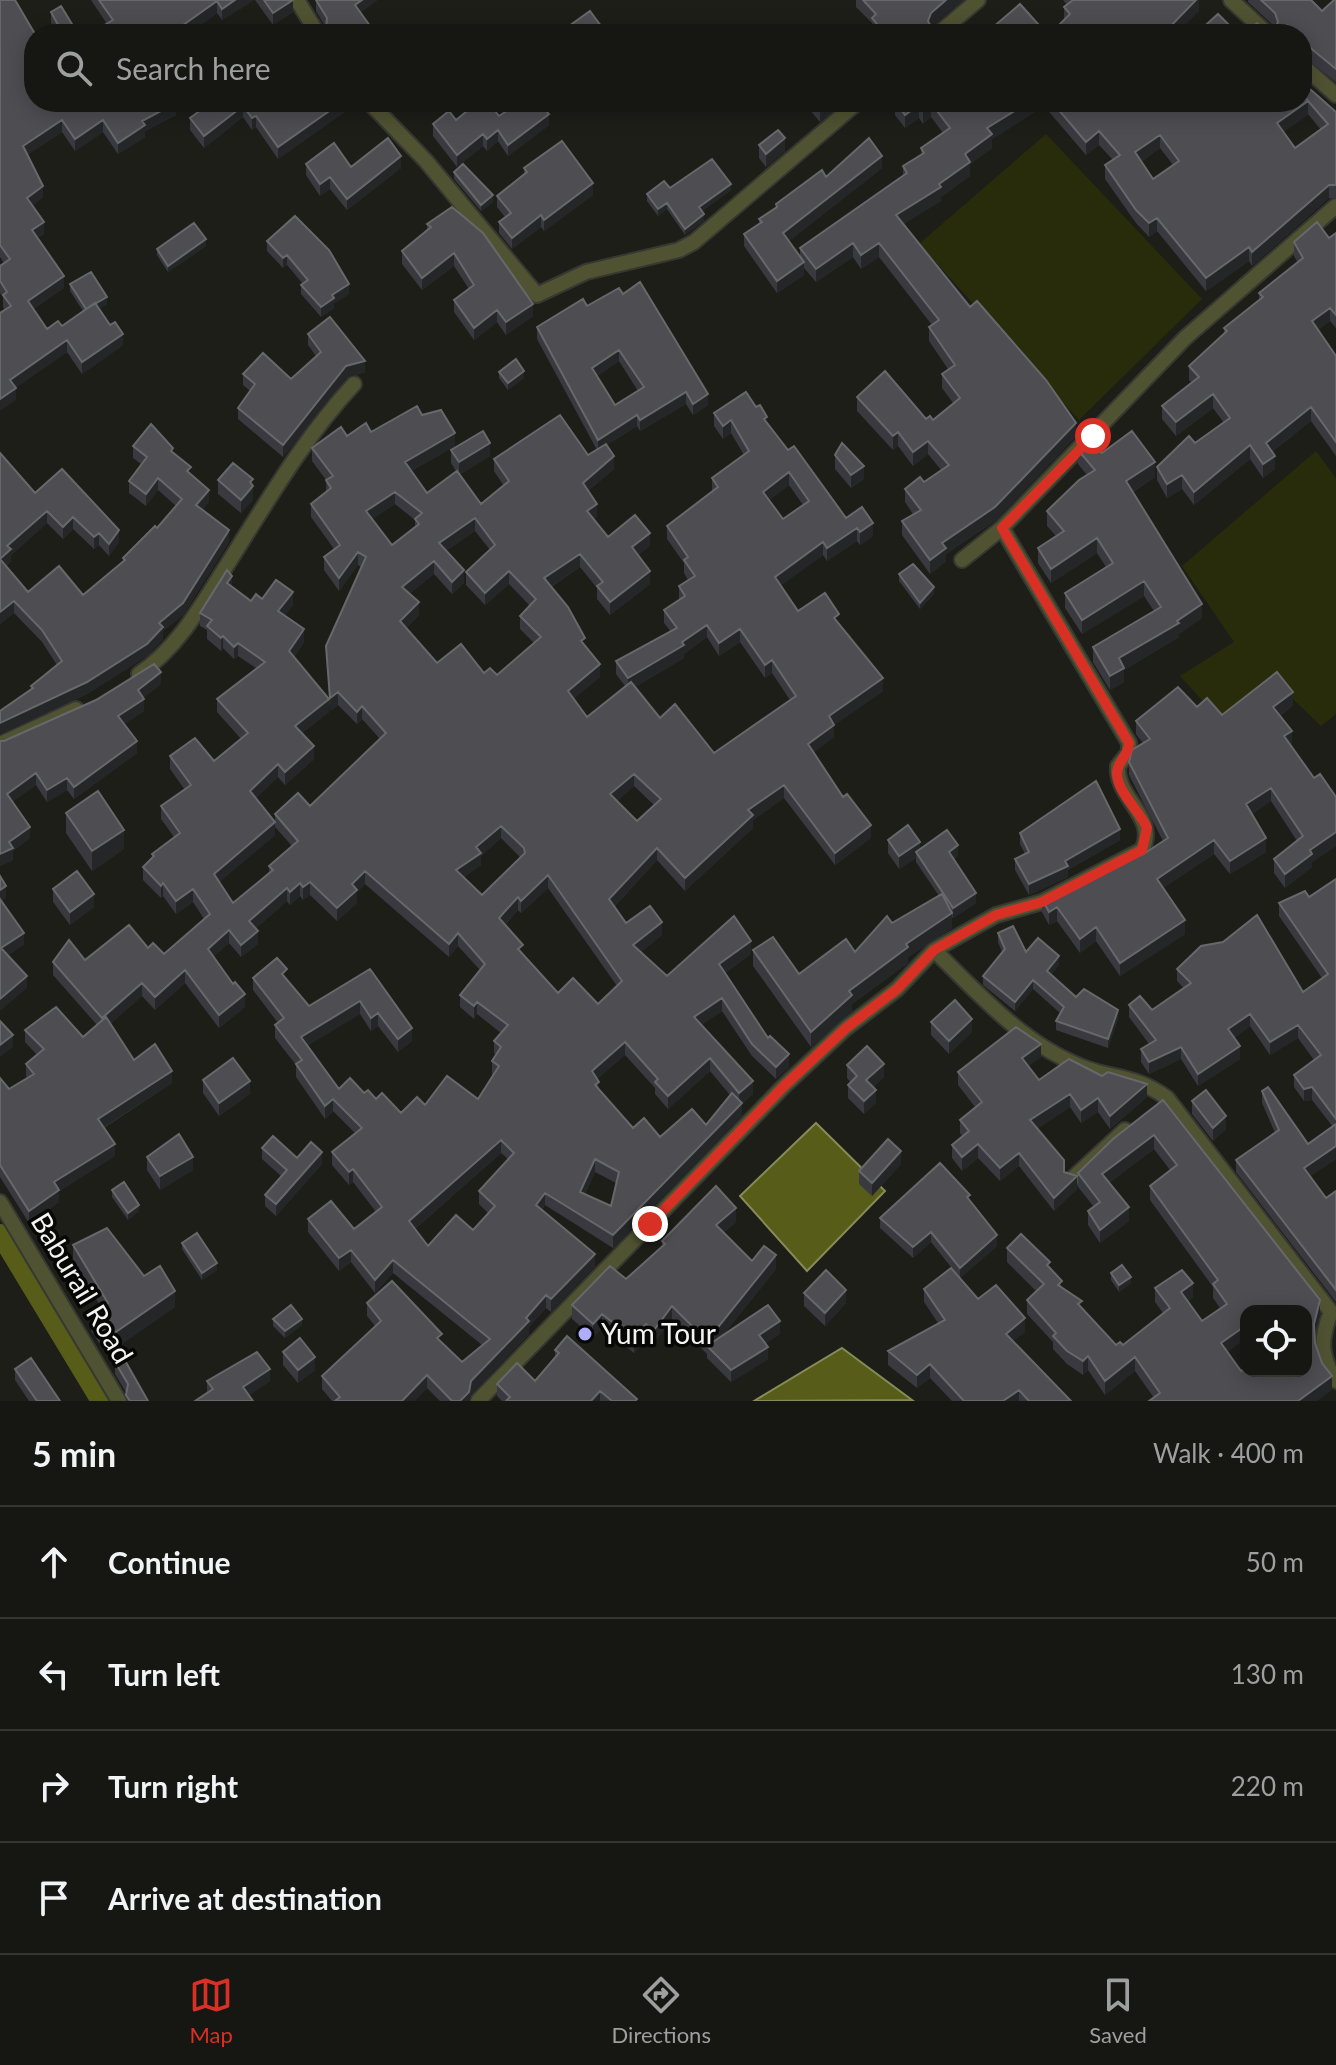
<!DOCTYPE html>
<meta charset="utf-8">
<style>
:root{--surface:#161612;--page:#1f1f1b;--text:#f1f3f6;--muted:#9e9f9f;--line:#353532;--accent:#d93025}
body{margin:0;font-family:Lato,sans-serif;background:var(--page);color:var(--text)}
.controls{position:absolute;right:24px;bottom:24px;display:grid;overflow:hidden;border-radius:16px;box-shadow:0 4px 20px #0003}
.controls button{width:72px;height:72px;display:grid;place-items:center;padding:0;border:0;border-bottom:2px solid var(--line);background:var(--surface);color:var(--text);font:40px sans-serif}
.stop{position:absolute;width:24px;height:24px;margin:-18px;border:6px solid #d93025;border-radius:50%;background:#fff}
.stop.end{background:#d93025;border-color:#fff;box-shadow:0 2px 8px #0008}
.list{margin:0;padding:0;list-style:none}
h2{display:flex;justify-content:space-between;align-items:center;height:104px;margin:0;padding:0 32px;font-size:34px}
h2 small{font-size:26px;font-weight:400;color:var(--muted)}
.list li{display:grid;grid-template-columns:52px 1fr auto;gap:24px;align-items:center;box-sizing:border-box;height:112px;padding:0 32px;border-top:2px solid var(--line)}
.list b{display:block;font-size:30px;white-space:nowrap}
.list em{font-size:26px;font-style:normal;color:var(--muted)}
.icon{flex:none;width:44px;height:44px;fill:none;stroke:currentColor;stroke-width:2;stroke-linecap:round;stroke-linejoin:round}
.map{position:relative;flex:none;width:1336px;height:1401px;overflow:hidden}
.search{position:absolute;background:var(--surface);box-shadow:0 4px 20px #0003;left:24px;right:24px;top:24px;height:88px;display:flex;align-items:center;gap:20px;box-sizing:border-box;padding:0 28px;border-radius:32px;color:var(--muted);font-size:30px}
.sheet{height:552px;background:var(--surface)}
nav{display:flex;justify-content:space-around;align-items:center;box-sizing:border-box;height:112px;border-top:2px solid var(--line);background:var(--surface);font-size:22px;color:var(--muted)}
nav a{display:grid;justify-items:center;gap:4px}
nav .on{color:var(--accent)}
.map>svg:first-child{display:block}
.green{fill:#292c0b}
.water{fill:#575d18;stroke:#868b59;stroke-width:2}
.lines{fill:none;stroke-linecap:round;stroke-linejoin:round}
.canal{stroke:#575d18;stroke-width:20}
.street-casing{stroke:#373832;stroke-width:18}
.street{stroke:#4f5332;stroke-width:14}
.wall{fill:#39393f;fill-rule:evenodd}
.shaded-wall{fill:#252628}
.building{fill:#4d4d52;stroke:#67686b;stroke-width:2;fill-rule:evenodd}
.route{stroke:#d93025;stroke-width:10}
.poi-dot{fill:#aeaefb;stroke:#070806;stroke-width:3}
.labels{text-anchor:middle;stroke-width:7;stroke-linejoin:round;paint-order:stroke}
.street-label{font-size:28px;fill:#f4f5f1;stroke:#070806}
.poi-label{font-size:28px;fill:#f4f5f1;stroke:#070806;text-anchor:start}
</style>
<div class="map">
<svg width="1336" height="1401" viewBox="0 0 1336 1401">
<rect width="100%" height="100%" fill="#1d1e18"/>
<path class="green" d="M1046 134 1202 299 1079 420 919 244Z
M1316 451 1336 478V714L1321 726 1273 680 1222 722 1180 676 1234 642 1182 566Z"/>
<path class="water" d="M816 1123 885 1191 807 1271 740 1196Z
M842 1348 912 1400 754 1401Z"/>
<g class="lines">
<path class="canal" d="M0 1234 101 1401"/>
<g class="street-casing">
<path id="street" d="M297 0 318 34
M1231 0 1268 34
M938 34 978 0
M1302 65 1336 95
M369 102 426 161 537 295 586 272 679 250 694 242 858 102
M962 560 1002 528 1185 338 1336 206
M139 674C179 647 202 604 227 565 267 502 303 439 354 384
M0 744 76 709
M934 950 996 915 1042 902 1142 850C1159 817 1115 798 1118 766L1129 752V743L1002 528
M1072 1179 1125 1130
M0 1202 119 1401
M478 1401 784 1086 846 1028 897 989 934 950C978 993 1022 1043 1080 1066 1114 1080 1134 1074 1167 1098L1331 1312C1320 1339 1320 1356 1336 1381"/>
</g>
<use href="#street" class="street"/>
</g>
<path class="wall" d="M0 0 34 102 176 104V115L145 131V137L118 154 103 132 75 151 62 132 27 155 43 197 32 206 44 234 37 238 64 288 33 309 47 329 62 326 83 311 70 291V284L107 304 99 309 123 345 82 374 67 352 15 388 16 400 5 310 3 307V297L0 293V266L4 263 0 257Z
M91 0H254L222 20 217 13 188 34H89L107 24Z
M255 0H293V12L273 25Z
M316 0 360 13 373 34 319 32 326 28 316 11Z
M856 0H963L931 27 956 34H874L872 31V23L856 7Z
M1063 0H1199V11L1064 20V7L1067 5Z
M1248 0H1311L1322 11 1336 0V82L1302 55V34H1244L1275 27 1248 2Z
M51 12 78 34H57L51 23Z
M1302 94 1336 112V199L1329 198 1252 266 1249 261 1206 291 1157 231 1149 237 1136 223 1105 179V165L1113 160 1099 145 1086 155 1044 106 992 139V148L970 164V176L941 197V201L903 224 1076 436 995 521 946 554V561L930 574 902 535V521L913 514 905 502V489L924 482 941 470 928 454 913 466 898 446 893 450 857 411V397L933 420 953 403 942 388V374L948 369 929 341V327L932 325 879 257 861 269 853 257 816 282 804 268V275L777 293 744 246V234L759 224V219L776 208V204L826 177 882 168 789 241 800 257V248L903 176V166L921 155V148L943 133 931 117 923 124 919 118 905 128 895 115V102H1302ZM1308 114 1321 130 1295 148 1283 132ZM1160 148 1173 165 1153 179 1141 162Z
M212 102H350V108L278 159 256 127 252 130 243 117 204 148 190 130V118Z
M476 102H488L499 116 549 125 508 156 498 141 487 151 483 146 457 167 433 136V124L456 120 476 103Z
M803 102H843L820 122Z
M759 145 785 151 766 167 759 158Z
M306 164 351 167 401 168 347 210 330 189 320 196 306 175Z
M524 168 593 195 544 231 541 227 512 249 499 233V222L505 217 497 207V196L524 175Z
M454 172 493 202 481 211 454 179Z
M670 188 731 190 702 211 704 221 685 235 667 209 658 216 647 201V194Z
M427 224 533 316 506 335 497 322 474 340 454 312V300L469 289 454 266 422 290 402 264V251L427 230Z
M1336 233V328L1330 321 1318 330 1336 356V456L1311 421 1273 451 1275 469 1263 478 1250 459 1194 505 1182 489 1167 498 1157 480V467L1195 443 1224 423 1213 408 1176 436 1162 419V406L1192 383 1189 380V366L1224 334V328L1259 300V293L1298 263 1294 256V242L1329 238Z
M267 241 349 294 334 303V308L321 317 301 294V285L303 284 287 265 283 268 267 251Z
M206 246 168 272 157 255V249Z
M587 306 708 405 693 415 686 404 640 431 637 426 607 445 614 469 588 491 597 517 593 519 608 537 650 546 638 555 650 584 610 615 597 599V588L580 567 551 587 585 646 600 677 573 699 587 717 625 686 616 674V661L671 632 664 623V610L679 600V586L688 580 684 573V563L667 539V526L712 491V478L744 455 731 433 723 439 714 426V413L767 422 788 450 846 518 873 536 860 545 857 541 827 561 823 555 781 585 798 611 839 625 883 691 834 725V737L813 752 871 838 835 865 784 798 753 820V828L685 891 657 860 615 906 626 923 662 935 641 952 667 976 751 954 725 973 768 1038 789 1067 776 1079 752 1056 722 1011 701 1025 753 1094 742 1104V1115L613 1248 545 1205 542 1210 595 1266 551 1312 546 1308 529 1327V1334L471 1394 470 1401H440L427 1388 414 1401H332L322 1389V1376L375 1326 367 1316V1303L442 1343 462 1362 482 1345 393 1273 375 1293 351 1262 339 1271 308 1232V1219L354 1229 376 1212 353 1182 349 1185 332 1165V1152L355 1133 333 1111 325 1119 296 1077V1065L275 1038V1025L278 1023 253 990V978L287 980 309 1006 370 969 412 1041 398 1052 378 1026 371 1031 360 1014 308 1045 339 1089 364 1093 401 1113 425 1105 478 1099 493 1075 492 1074V1061L496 1055 494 1053V1041L501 1033 477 1014 474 1019 460 1007V995L480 970 458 946 449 957 365 884 357 892V903L337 921 310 895 303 900 300 896 290 905 287 901 255 929 258 944 241 957 229 943 213 957 245 1007 219 1028 185 983 155 1010 142 996 110 1024 134 1060 172 1083 104 1128 115 1156 59 1191V1202L29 1223 0 1177V1078L9 1089 28 1078 26 1076V1064L37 1055 25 1042V1030L83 1037 97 1025 53 975V962L85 960 148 948 164 954 204 919 193 902 176 914 163 896 161 898 143 880V867L152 858V854L174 837 161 819V806L185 790 170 769V756L214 761 241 739 217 712V699L256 668 238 656 234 659 223 648 221 651 207 639V630L200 626V613L232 587 251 601 262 599 293 605 285 615 304 642 294 657 329 712 302 733 314 759 285 785 278 777 256 798 275 822V814L310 806 380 739 362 719 357 724 338 705 330 711 326 646 361 567 358 565 339 591 324 570V557L334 549 311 517V504L326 492V480L312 461V448L347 436 371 432 422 415 455 446 411 471 427 493 456 471 451 463V450L490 456 459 475 481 504 504 486 494 471V459L588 455 597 450 537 339V327ZM619 361 638 391 615 405 597 376ZM789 485 803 505 783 519 769 500ZM395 504 415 520V528L392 545 372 519ZM475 531 490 550 466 572V585L485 605 509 584 530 606 520 616V629L534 643 497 675 437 663 406 628 419 615 409 594 434 574 452 594 464 583 446 551ZM707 637 719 656 740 642 765 678 772 673 790 700 714 753 660 718 635 687 684 658V654ZM634 786 654 805 637 821 617 801ZM275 827 292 846 269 866V872L233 903 219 882 275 835ZM501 838 521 858 482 895 464 877 481 865V856ZM548 888 617 986 598 1004 558 993 523 954 505 925 518 910 521 913ZM625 1055 655 1088V1094L668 1109 710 1071 730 1095 706 1125 660 1137 633 1128 599 1090 597 1079ZM501 1153 508 1159 479 1191V1204L488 1213 473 1230 428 1246 415 1229ZM595 1172 616 1183 611 1206 585 1194Z
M308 334 365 372 346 378 283 457 238 419V408L250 391 243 385V374L291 379 316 356 308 345Z
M499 372 524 378 508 390 499 378Z
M133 446 173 453 191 474 209 502 202 510 229 542 183 615 163 631V639L147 656 87 694 0 735V711L31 689V686L57 665 42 642 14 613 0 624V453L35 493 119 542 109 556 99 545 94 549 73 529 63 539 47 523 11 555V561L6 566 28 592 83 595 123 562V558L157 528 176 506 158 490 146 506 129 493V481L141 464 133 458Z
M1078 450 1102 453 1155 477 1133 492 1202 618 1179 634V637L1124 670V682L1110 690 1093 662V647L1154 611 1144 596 1082 634 1065 608V593L1106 567 1097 553 1051 583 1038 563V548L1056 536 1047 526V511L1087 475 1078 464Z
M835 455 864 479 851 488 835 469Z
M253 479V500L241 513 218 494V480Z
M899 574 934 594 920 609 899 581Z
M161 684 143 698 144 711 124 724 137 753 74 799 67 790 47 802 36 785 12 802 30 838 13 851V860L0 866V741H4Z
M1293 705 1280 716 1292 744 1291 745 1314 778 1336 797V846L1312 862V867L1285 888 1274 873V859L1297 841 1271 801 1252 814 1266 852 1230 874 1214 854 1163 888 1185 934 1120 976 1096 941 1080 953 1057 921 1049 925 1042 912V899L1079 887 1142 855 1163 841 1129 775V762L1143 743 1136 734V721L1197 707 1222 715Z
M66 813 124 849 92 871 66 833Z
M1020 833 1120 840 1068 870V877L1029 895 1015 870V859L1025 854 1020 844Z
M888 840 920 849 958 855 954 859 976 903 953 918 952 917V928L908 957V963L852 1004V1011L811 1047 753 966V950L799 974 855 952 892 923 939 896 916 862V858L899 869 888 853Z
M1336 879V1159L1310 1176 1326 1198 1336 1191V1302L1236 1172V1160L1275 1133 1262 1103V1091L1308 1144 1333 1127 1312 1100 1304 1101 1294 1087V1075L1314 1060 1298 1038 1270 1055 1250 1026 1234 1038 1240 1059 1198 1086 1181 1059 1149 1074 1141 1062V1049L1149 1044 1129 1017V1005L1152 1010 1184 988 1177 981V969L1303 992 1322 978 1279 916V903L1309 897Z
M53 889 94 907 70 925 53 902Z
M998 933 1026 952 1059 965 1051 975 1076 997 1118 1019 1108 1048 1056 1030V1021L1060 1013 1033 989 1015 1011 983 985V976L1002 952 998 942Z
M931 1022 972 1032 949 1054 931 1035Z
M1041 1057 1028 1066 1039 1080 1102 1076 1147 1097 1110 1129 1098 1112 1081 1123 1070 1107 1038 1128 1064 1172 1077 1189 1054 1211 1019 1166 1000 1181 978 1158 962 1171 952 1158V1145L962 1136 960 1133V1120L975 1107 958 1085V1072Z
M847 1065 884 1077 873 1087 876 1103 864 1114 848 1098V1085L851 1083 847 1078Z
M203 1080 250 1094 219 1116 203 1093Z
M1163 1100 1320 1314 1314 1335 1315 1343 1332 1390 1154 1398 1135 1371 1105 1395 1088 1370 1083 1375 1067 1364 1053 1349V1342L1027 1314V1300L1036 1291 1007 1262V1248L1050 1267 1062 1287 1116 1345H1123L1163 1313 1155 1302V1288L1193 1297 1188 1301 1202 1321 1220 1308 1213 1298V1287L1150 1200V1186L1170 1170 1154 1149 1109 1183 1129 1221 1100 1243 1088 1225V1211L1094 1207 1078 1187V1173ZM1246 1311 1306 1371H1241L1227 1352 1245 1339 1246 1341Z
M1192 1101 1226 1129 1213 1141 1192 1114Z
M262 1148 297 1158 322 1164 276 1216 265 1206V1195L281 1176 262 1159Z
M147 1157 193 1170 160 1190 147 1170Z
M901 1164 872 1196 859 1184V1171Z
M112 1190 139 1211 128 1220 112 1197Z
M970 1201 997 1246 960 1278 978 1299 1025 1332 1013 1341 1071 1401H952L930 1378 917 1388 888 1365V1351L938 1323 924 1302V1289L959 1277 931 1242 913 1258 880 1228V1218Z
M736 1222 724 1232 752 1261 776 1269 723 1335 780 1334 766 1343 768 1359 731 1382 707 1358V1354L672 1319 654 1343 646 1337 634 1353 602 1328 593 1337 572 1319V1305L626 1279 662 1246V1241Z
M182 1243 217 1270 202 1280 182 1249Z
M73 1245 144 1276 175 1307 107 1354 91 1331V1315L101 1307 73 1262Z
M1111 1273 1131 1283 1119 1292 1111 1280Z
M804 1293 846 1303 825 1326 804 1306Z
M273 1319 302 1325 285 1338 273 1326Z
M555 1350 637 1401H502L497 1396V1384L535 1381 555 1357Z
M283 1352 315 1370 298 1383 283 1365Z
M115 1362 148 1401H126L127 1394 115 1374Z
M15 1369 60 1401H29L15 1380Z
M207 1381H270L249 1395 207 1393Z"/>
<path class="shaded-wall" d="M235 0H254L222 20V9Z
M293 0V12L273 25V13Z
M362 0H378L355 17V5Z
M946 0H963L931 27 928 21 931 13Z
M1196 0H1199V11L1177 34H1163Z
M217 1V13L188 34H179V28Z
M145 25V34H133Z
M1287 25V34H1276Z
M601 26V34H586Z
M1308 101V115L1277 137V123Z
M170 102H178L176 104V115L145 131V137L118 154V143L142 121Z
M342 102H350V108L278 159V147Z
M827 102H843L820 122V108Z
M1029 102H1044V106L992 139V148L970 164V176L941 197V201L896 229V215L939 184 987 128Z
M931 103V117L923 124V110Z
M919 105V118L905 128V115Z
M243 106V117L204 148V136Z
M549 114V125L508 156V145Z
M256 116V127L252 130V118Z
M62 120V132L23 158V146Z
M103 120V132L75 151V139Z
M498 130V141L487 151V139Z
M1099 131V145L1086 155V142Z
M483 134V146L457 167V155Z
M1160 135V148L1135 166V152Z
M785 138V151L766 167V154Z
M401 156V168L347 210V199Z
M882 156V168L783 246V233Z
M330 177V189L320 196V184Z
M593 183V195L544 231V220Z
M731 184V190L699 213V207Z
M1329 185V198L1252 266V252Z
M43 186V197L27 210V198Z
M493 195V202L481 211V205Z
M667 203V209L658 216V209Z
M704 214V221L685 235V229Z
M541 215V227L512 249V238Z
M1157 218V231L1149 237V223Z
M44 222V234L32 242V230Z
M206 239V246L168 272V266Z
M853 243V257L816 282V269Z
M879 243V257L861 269V255Z
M1249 247V261L1206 291V278Z
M454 253V266L422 290V278Z
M287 255V265L283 268V258Z
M804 262V275L777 293V281Z
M64 276V288L28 312V301Z
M349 284V294L334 303V308L321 317V307L332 295Z
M107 297V304L87 317V310Z
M533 304V316L506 335V322Z
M1330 308V321L1312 335V321Z
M497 310V322L474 340V328Z
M123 334V345L82 374V362Z
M67 340V352L10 392V380Z
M619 350V361L592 379V368Z
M365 361V372L346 378 283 457V445L346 366Z
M524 371V378L508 390V383Z
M16 388V400L0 411V399Z
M686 392V404L640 431V420Z
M708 394V405L693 415V404Z
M1213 394V408L1176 436V422Z
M1311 407V421L1266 456V443Z
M637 415V426L598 451V440Z
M731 420V433L723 439V426Z
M1076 423V436L995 521 946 554V561L930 574V560L942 543Z
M898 432V446L893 450V436Z
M455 433V446L405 474V462Z
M928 441V454L913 466V452Z
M490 443V456L459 475V462Z
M1250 445V459L1194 505V492Z
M614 456V469L583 495V483Z
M1275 456V469L1263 478V464Z
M1155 462V477L1126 496V481Z
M864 466V479L851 488V475Z
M789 472V485L763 504V492Z
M1182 475V489L1167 498V484Z
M158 478V490L146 506V494Z
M253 479V500L241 513V500L250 482Z
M209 490V502L196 517V505Z
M395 492V504L366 524V511Z
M597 504V517L587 524V511Z
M47 511V523L11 555V561L0 571V559L7 546Z
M73 517V529L63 539V527Z
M475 518V531L439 556V543Z
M873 523V536L860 545V532Z
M857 528V541L827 561V548Z
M119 530V542L109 556V544Z
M229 530V542L183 615 163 631V639L147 656 87 694 0 735V723L159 623Z
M99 533V545L94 549V537Z
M650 533V546L632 560V547Z
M1097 538V553L1051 583V569Z
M823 542V555L775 590V577Z
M358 552V565L339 591V578Z
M580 554V567L544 591V578Z
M434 561V574L402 600V587Z
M464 570V583L452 594V582Z
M509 571V584L485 605V593Z
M650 571V584L610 615V602Z
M232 576V588L227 583Z
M1144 581V596L1082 634V620Z
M934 587V594L920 609V603Z
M293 592V605L278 623V611Z
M14 601V613L0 624V612Z
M419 602V615L400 634V621Z
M1202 604V618L1179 634V637L1124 670V682L1110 690V676L1119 658Z
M707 625V637L684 654V658L628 691V678Z
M304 629V642L289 664V651Z
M740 629V642L719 656V643Z
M223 636V648L221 651V638Z
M238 643V656L234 659V647Z
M772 660V673L765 678V665Z
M600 664V677L568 704V691Z
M161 672V684L138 702V690Z
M883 678V691L834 725V737L808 757V744L829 716Z
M338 692V705L330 711V698Z
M1293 692V705L1273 721V707Z
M144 699V711L118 728V716Z
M329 699V712L295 738V726Z
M362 706V719L357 724V712Z
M1292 731V744L1284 750V736Z
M137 741V753L74 799V787Z
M314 746V759L285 785V772Z
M278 764V777L250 804V791Z
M36 773V785L7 806V794Z
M634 774V786L610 807V794Z
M67 778V790L47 802V790Z
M784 785V798L753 820V828L685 891V878L748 810Z
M1271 788V801L1246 818V804Z
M275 822V835L214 887V874Z
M871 825V838L835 865V853Z
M501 826V838L481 856V865L456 883V870L476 847Z
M30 827V838L13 851V860L0 866V854L9 842Z
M1120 829V840L1068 870V877L1029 895V884Z
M124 830V849L92 871V851Z
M1336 832V846L1312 862V867L1285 888V874L1310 850Z
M1266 838V852L1230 874V861Z
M1214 840V854L1157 892V879Z
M920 842V855L916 852V858L899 869V856Z
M958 845V855L949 862V852Z
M657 848V860L609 912V899Z
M365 871V884L357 892V903L337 921V908L352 884Z
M548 875V888L521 913V901Z
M310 882V895L303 900V887Z
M163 883V896L161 898V886Z
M300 883V896L290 905V892Z
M6 886V898L0 902V890Z
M287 888V901L249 934V921Z
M193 889V902L176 914V901Z
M976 893V903L953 918V908Z
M94 894V907L70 925V912Z
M518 897V910L499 931V918Z
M1057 907V921L1049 925V912Z
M952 913V928L908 957V963L852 1004V1011L811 1047V1032L849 991 906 944Z
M1185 920V934L1120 976V963Z
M662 922V935L633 958V945Z
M1096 927V941L1080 953V939Z
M229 930V943L208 962V949Z
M258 931V944L241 957V945Z
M24 933V945L1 960V948Z
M458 933V946L449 957V944Z
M751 941V954L719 977V964Z
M1059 956V965L1047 980V971Z
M185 970V983L155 1010V997Z
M27 976V988L0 1011V999Z
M1033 980V989L1015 1011V1002Z
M142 983V996L102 1031V1018Z
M245 994V1007L219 1028V1015Z
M722 998V1011L694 1030V1017Z
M360 1001V1014L301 1049V1037Z
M477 1002V1014L474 1019V1006Z
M1118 1010V1019L1108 1048V1039Z
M378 1013V1026L371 1031V1018Z
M1250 1014V1026L1228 1042V1029Z
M972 1019V1032L949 1054V1041Z
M1298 1025V1038L1270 1055V1042Z
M412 1028V1041L398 1052V1039Z
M13 1035V1047L0 1057V1045Z
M625 1042V1055L592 1084V1071Z
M1041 1044V1057L1022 1071V1058Z
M1240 1046V1059L1198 1086V1074Z
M1181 1047V1059L1149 1074V1062Z
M789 1054V1067L776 1079V1067Z
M710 1058V1071L668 1109V1096Z
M884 1064V1077L866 1093V1080Z
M172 1071V1083L98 1131V1119Z
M250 1081V1094L219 1116V1103Z
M753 1081V1094L742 1104V1115L613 1248V1235L739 1105V1093Z
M1147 1084V1097L1110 1129V1116Z
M1312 1087V1100L1304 1101V1089Z
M876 1090V1103L864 1114V1101Z
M1070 1094V1107L1030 1133V1120Z
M1098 1098V1112L1081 1123V1110Z
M333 1099V1111L325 1119V1106Z
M1226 1116V1129L1213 1141V1128Z
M1154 1135V1149L1102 1188V1174Z
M501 1140V1153L409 1234V1221Z
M115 1144V1156L59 1191V1202L29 1223V1211L54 1182Z
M978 1144V1158L962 1171V1157Z
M1336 1146V1159L1304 1180V1168Z
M901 1151V1164L872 1196V1183Z
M322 1152V1164L276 1216V1204Z
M1019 1153V1166L1000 1181V1168Z
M193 1157V1170L160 1190V1176Z
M595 1159V1172L580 1204V1192Z
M353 1169V1182L349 1185V1172Z
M1077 1176V1189L1054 1211V1198Z
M545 1193V1205L536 1218V1205Z
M139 1205V1211L128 1220V1213Z
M1129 1207V1221L1100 1243V1230Z
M736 1208V1222L716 1238V1225Z
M931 1232V1242L913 1258V1247Z
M997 1235V1246L960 1278V1268Z
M351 1250V1262L339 1271V1258Z
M595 1254V1266L551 1312V1299Z
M776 1255V1269L711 1350 707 1346V1341Z
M393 1260V1273L375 1293V1280Z
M217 1263V1270L202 1280V1273Z
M1131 1277V1283L1119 1292V1285Z
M1193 1283V1297L1181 1305V1292Z
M846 1290V1303L825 1326V1313Z
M175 1291V1307L107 1354V1338Z
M546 1295V1308L529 1327V1334L471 1394 470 1401H460L471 1381Z
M1320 1300V1314L1314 1338V1324Z
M672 1306V1319L654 1343V1330Z
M602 1314V1328L593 1337V1324Z
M1025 1318V1332L1006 1347V1334Z
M302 1319V1325L285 1338V1331Z
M780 1321V1334L759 1347V1335Z
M646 1324V1337L634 1353V1339Z
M1245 1326V1339L1221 1357V1343Z
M768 1347V1359L731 1382V1370Z
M1088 1356V1370L1083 1375V1361Z
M315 1357V1370L298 1383V1370Z
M1135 1357V1371L1105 1395V1381Z
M930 1364V1378L917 1388V1375Z
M270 1369V1381L243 1399V1387Z
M427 1375V1388L414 1401H402Z
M1332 1376V1390L1317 1401H1298Z
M1019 1390V1401H1003Z
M600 1391V1401H591Z"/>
<path class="building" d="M0 0H15L35 34 34 102H175L176 103 142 121 145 125 118 143 103 120 75 139 62 120 23 146 43 186 27 198 44 222 32 230 64 276 28 301 47 329 58 321 62 326 95 303 110 325 115 322 123 334 82 362 67 340 10 380 16 388 0 399V313L11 306 3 295 7 292 0 281V266L10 259 0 245Z
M99 0H235L222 9 217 1 179 28 183 34H151L145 25 133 34H89L113 20Z
M264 0H293L273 13Z
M316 0H362L355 5 373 30 368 34H303L310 28 319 32 326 28 327 18Z
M863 0H946L931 13 928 21 931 27 939 30 948 25 956 34H925L920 29 914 34H885L872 18 876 14Z
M1073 0H1196L1163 34H1050L1070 14 1064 7Z
M1261 0H1311L1322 11 1334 0H1336V69L1302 41V34H1295L1287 25 1276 34H1244L1257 23 1265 30 1275 28 1278 22 1275 13Z
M1020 4 1047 34H985Z
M61 6 78 34H63L51 12Z
M590 11 601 26 586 34H558Z
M1218 14 1238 34H1196Z
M1310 89 1336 112V185H1329L1252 252 1249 247 1206 278 1157 218 1149 223 1136 210 1105 165 1120 155 1099 131 1086 142 1052 102H1302V94L1308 101 1277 123 1295 148 1328 124 1303 95ZM1160 135 1179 161 1153 179 1135 152Z
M212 102H342L278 147 256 116 252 118 243 106 204 136 190 118Z
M478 102H488L499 116 520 102H538L549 114 508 145 498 130 487 139 483 134 457 155 433 124 449 111 456 120Z
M814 102H827L820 108Z
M896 102H1029L987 128 992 134 965 154 970 162 939 184 941 187 896 215 970 307 977 301 1046 380 1076 423 995 507 942 543 946 548 930 560 902 521 921 510 905 489 920 477 924 482 949 465 928 441 913 452 898 432 893 436 857 397 885 371 926 419 930 416 933 420 960 398 942 374 955 365 929 327 939 320 879 243 861 255 853 243 816 269 800 248 907 173 903 166 924 153 921 148 950 128 931 103 923 110 919 105 905 115Z
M778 130 785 138 766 154 759 145Z
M388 138 401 156 347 199 330 177 320 184 306 164 334 143 351 167Z
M869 138 882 156 783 233 804 262 777 281 744 234 762 222 759 219 777 207 776 204 822 170 826 177Z
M562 141 593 183 544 220 541 215 512 238 499 222 511 213 497 196 527 172 524 168Z
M712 159 731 184 699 207 704 214 685 229 667 203 658 209 647 194 664 181 670 188Z
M463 164 493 195 481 205 454 172Z
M452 207 483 233 533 304 506 322 497 310 474 328 454 300 474 285 454 253 422 278 402 251 431 227 427 224Z
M295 216 329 250 349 284 332 295 334 298 321 307 301 285 308 280 287 255 283 258 267 241Z
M1317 222 1329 238 1336 233V315L1330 308 1312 321 1336 356V442L1311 407 1266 443 1275 456 1263 464 1250 445 1194 492 1182 475 1167 484 1157 467 1189 436 1195 443 1230 418 1213 394 1176 422 1162 406 1199 377 1189 366 1227 331 1224 328 1263 297 1259 293 1303 258 1294 242Z
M194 223 206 239 168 266 157 249Z
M91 272 107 297 86 309 70 284Z
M640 282 708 394 693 404 686 392 640 420 637 415 598 440 537 327 583 299 587 306 619 288 623 294ZM619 350 644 387 615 405 592 368Z
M330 317 365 361 346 366 283 445 238 408 255 384 243 374 263 353 291 379 321 352 308 334Z
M516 359 524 371 508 383 499 372Z
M746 392 756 407 760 405 767 417 764 419 788 450 794 446 846 518 862 507 873 523 860 532 857 528 827 548 823 542 775 577 798 611 825 593 839 614 834 618 883 678 829 716 834 725 808 744 843 797 847 794 871 825 835 853 784 785 748 810 753 815 685 878 657 848 609 899 626 923 650 906 662 922 633 945 667 976 734 916 751 941 719 964 768 1038 770 1036 789 1054 776 1067 752 1044 722 998 694 1017 753 1081 739 1093 710 1058 668 1096 655 1082 658 1079 625 1042 592 1071 599 1082 595 1085 633 1128 644 1118 660 1137 692 1109 706 1125 732 1093 742 1103 613 1235 545 1193 536 1205 595 1254 551 1299 546 1295 526 1318 529 1321 471 1381 469 1392 460 1401H452L427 1375 402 1401H335L340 1397 322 1376 381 1321 367 1303 392 1281 442 1334 437 1338 462 1362 490 1339 393 1260 375 1280 351 1250 339 1258 308 1219 331 1201 354 1229 382 1207 353 1169 349 1172 332 1152 362 1128 333 1099 325 1106 296 1064 302 1060 275 1025 284 1018 253 978 277 958 287 969 282 974 309 1006 370 969 412 1028 398 1039 378 1013 371 1018 360 1001 301 1037 339 1089 350 1078 364 1093 368 1090 376 1099 382 1093 401 1113 417 1097 425 1105 447 1076 478 1099 499 1066 492 1061 501 1047 494 1041 508 1025 477 1002 474 1006 460 995 485 964 458 933 449 944 365 871 352 884 357 890 337 908 310 882 303 887 300 883 290 892 287 888 249 921 258 931 241 945 229 930 208 949 233 984 235 982 245 994 219 1015 185 970 155 997 142 983 102 1018 53 962 69 940 85 960 129 925 148 948 153 943 164 954 210 914 193 889 176 901 163 883 161 886 143 867 154 856 152 854 180 833 161 806 191 785 170 756 195 738 214 761 248 733 217 699 265 662 238 643 234 647 223 636 221 638 207 626 212 620 200 613 227 570 232 576 227 583 251 601 256 594 262 599 276 580 293 592 278 611 304 629 289 651 329 699 295 726 314 746 285 772 278 764 250 791 275 822 214 874 233 903 273 870 269 866 298 841 275 814 298 793 310 806 386 733 362 706 357 712 338 692 330 698 326 646 366 557 358 552 339 578 324 557 340 545 311 504 331 488 326 480 333 476 312 448 341 427 347 436 366 423 371 432 417 406 422 415 441 410 455 433 405 462 427 493 457 471 481 504 509 481 494 459 560 415 588 455 606 444 614 456 583 483 597 504 587 511 608 537 635 515 650 533 632 547 650 571 610 602 597 586 603 582 580 554 544 578 568 607 585 638 581 641 600 664 568 691 587 717 631 682 660 718 675 704 714 753 796 696 772 660 765 665 740 629 719 643 707 625 682 642 684 645 628 678 616 661 677 628 664 610 685 596 679 586 695 576 684 560 688 557 667 526 718 487 712 478 749 451 731 420 723 426 714 413ZM789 472 809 501 783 519 763 492ZM395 492 422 513 415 519 419 524 392 545 366 511ZM475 518 495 545 466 572 485 593 509 571 536 599 520 616 541 637 497 675 490 668 484 673 461 644 437 663 400 621 419 602 402 587 434 561 452 582 464 570 439 543ZM634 774 661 799 637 821 610 794ZM501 826 524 848 525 853 482 895 456 870 481 853 476 847ZM548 875 622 981 598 1004 573 978 558 993 518 949 523 945 499 918 518 897 521 901ZM501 1140 514 1153 479 1191 495 1206 473 1230 456 1215 428 1246 409 1221ZM595 1159 619 1172 611 1206 580 1192Z
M151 424 173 448 171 451 191 467 187 471 209 490 196 505 229 530 183 603 159 623 163 627 147 644 87 682 0 723V711L33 688 31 686 62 661 42 630 14 601 0 612V559L28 592 59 566 83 595 125 560 123 558 155 526 157 528 182 499 158 478 146 494 129 481 147 457 133 446Z
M483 431 490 443 459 462 451 450Z
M1132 431 1155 462 1126 481 1202 604 1177 621 1179 623 1119 658 1124 668 1110 676 1093 647 1161 607 1144 581 1082 620 1065 593 1113 563 1097 538 1051 569 1038 548 1064 531 1047 511 1079 480 1095 470 1078 450 1089 438 1102 453Z
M842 443 864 466 851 475 835 455Z
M0 453 35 493 62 469 119 530 109 544 99 533 94 537 73 517 63 527 47 511 7 546 11 549 0 559Z
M233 463 253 479 250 482 253 486 241 500 218 480Z
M913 564 934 587 920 603 899 574Z
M154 664 161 672 138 690 144 699 118 716 137 741 74 787 67 778 47 790 36 773 7 794 30 827 9 842 13 848 0 854V741H4L96 700Z
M1277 672 1293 692 1273 707 1292 731 1284 736 1314 778 1320 774 1336 797V832L1310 850 1312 854 1285 874 1274 859 1303 836 1271 788 1246 804 1266 838 1230 861 1214 840 1157 879 1185 920 1120 963 1096 927 1080 939 1057 907 1049 912 1042 899 1076 882 1079 887 1138 850 1142 855 1168 838 1129 762 1132 750 1150 739 1136 721 1178 687 1197 707 1207 698 1222 715Z
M1096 781 1120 829 1065 861 1068 866 1029 884 1015 859 1029 852 1020 833Z
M98 791 124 830 92 851 66 813Z
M908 825 920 842 899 856 888 840Z
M947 830 958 845 949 852 976 893 953 908 916 852Z
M77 871 94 894 70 912 53 889Z
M0 876 6 886 0 890Z
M1336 879V1119L1312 1087 1304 1089 1294 1075 1321 1055 1298 1025 1270 1042 1250 1014 1228 1029 1240 1046 1198 1074 1181 1047 1149 1062 1141 1049 1156 1040 1129 1005 1140 996 1152 1010 1191 983 1177 969 1201 946 1223 942 1257 915 1303 992 1328 974 1279 903 1305 891 1309 897Z
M942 894 952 913 906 944 908 947 849 991 852 995 811 1032 753 950 773 937 799 974 846 939 855 952 887 916 892 923Z
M0 899 24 933 1 948 27 976 0 999Z
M1013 926 1026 952 1038 938 1059 956 1047 971 1076 997 1084 989 1118 1010 1108 1039 1056 1021 1064 1007 1033 980 1015 1002 983 976 1005 949 998 933Z
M955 1000 972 1019 949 1041 931 1022Z
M56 1007 83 1037 106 1017 134 1060 155 1044 172 1071 98 1119 115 1144 54 1182 59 1190 29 1211 0 1165V1078L9 1089 34 1074 26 1064 44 1049 25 1030Z
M0 1021 13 1035 0 1045Z
M1016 1027 1041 1044 1022 1058 1039 1080 1069 1059 1102 1076 1108 1072 1147 1084 1110 1116 1098 1098 1081 1110 1070 1094 1030 1120 1064 1160V1172L1077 1176 1054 1198 1019 1153 1000 1168 978 1144 962 1157 952 1145 969 1131 960 1120 982 1102 958 1072Z
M867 1046 884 1064 866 1080 876 1090 864 1101 848 1085 857 1076 847 1065Z
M233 1058 250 1081 219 1103 203 1080Z
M1268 1087 1308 1144 1336 1124V1146L1304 1168 1326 1198 1336 1191V1290L1236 1160 1279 1130 1262 1091Z
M1206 1090 1226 1116 1213 1128 1192 1101Z
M1163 1100 1320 1300 1314 1324 1315 1343 1322 1363 1332 1376 1298 1401H1149L1160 1393 1135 1357 1105 1381 1088 1356 1083 1361 1067 1351 1053 1336 1056 1333 1027 1300 1044 1284 1007 1248 1021 1234 1050 1262 1047 1265 1062 1281 1058 1285 1082 1301 1078 1304 1116 1345 1120 1342 1123 1345 1170 1308 1155 1288 1182 1270 1193 1283 1181 1292 1202 1321 1227 1304 1213 1284 1218 1280 1150 1186 1177 1165 1154 1135 1102 1174 1129 1207 1100 1230 1088 1211 1100 1202 1078 1173 1113 1139ZM1246 1311H1306V1371H1246V1368L1241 1371 1221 1343 1245 1326 1246 1327Z
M179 1134 193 1157 160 1176 147 1157Z
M273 1136 297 1158 311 1142 322 1152 276 1204 265 1195 287 1170 262 1148Z
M888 1139 901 1151 872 1183 859 1171Z
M940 1163 970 1195 967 1197 997 1235 960 1268 931 1232 913 1247 880 1218Z
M124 1182 139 1205 128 1213 112 1190Z
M716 1186 736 1208 716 1225 752 1261 764 1246 776 1255 707 1341 672 1306 654 1330 646 1324 634 1339 602 1314 593 1324 572 1305 610 1266 626 1279 665 1244 662 1241Z
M107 1228 144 1276 160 1266 175 1291 107 1338 91 1315 108 1303 73 1245Z
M197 1233 217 1263 202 1273 182 1243Z
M1122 1265 1131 1277 1119 1285 1111 1273Z
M951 1268 978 1299 996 1285 1025 1318 1006 1334 1071 1401H1029L1019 1390 1003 1401H964L930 1364 917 1375 888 1351 945 1320 924 1289Z
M826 1270 846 1290 825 1313 804 1293Z
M291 1305 302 1319 285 1331 273 1319Z
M768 1305 780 1321 759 1335 768 1347 731 1370 707 1346Z
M567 1336 637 1399 635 1401H612L600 1391 591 1401H506L510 1397 497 1384 517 1363 535 1381 559 1353 555 1350Z
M300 1338 315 1357 298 1370 283 1352Z
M257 1352 270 1369 243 1387 253 1401H195L213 1389 207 1381Z
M123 1357 148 1401H130L126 1395 128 1384 115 1362Z
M31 1358 60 1401H37L15 1369Z"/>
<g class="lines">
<path class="route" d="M650 1224 784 1086 846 1028 897 989 934 950 996 915 1042 902 1142 850 1147 828C1140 811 1116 791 1117 772 1118 760 1129 756 1129 743L1002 528 1093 436"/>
</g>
<circle class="poi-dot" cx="585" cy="1334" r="8"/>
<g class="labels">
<g class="street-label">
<text transform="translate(82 1288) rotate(59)" y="10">Baburail Road</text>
</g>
<g class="poi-label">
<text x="601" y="1344">Yum Tour</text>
</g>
</g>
</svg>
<div class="controls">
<button><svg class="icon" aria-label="locate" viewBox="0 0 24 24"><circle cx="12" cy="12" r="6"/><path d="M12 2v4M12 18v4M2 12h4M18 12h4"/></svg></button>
</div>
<div class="stop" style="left:1093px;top:436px"></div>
<div class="stop end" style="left:650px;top:1224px"></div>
<div class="search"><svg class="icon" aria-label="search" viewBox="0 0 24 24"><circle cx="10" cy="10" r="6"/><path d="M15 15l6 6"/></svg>Search here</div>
</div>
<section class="sheet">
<h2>5 min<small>Walk · 400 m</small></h2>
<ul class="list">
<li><svg class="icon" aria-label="ahead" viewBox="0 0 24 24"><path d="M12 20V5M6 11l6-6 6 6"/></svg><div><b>Continue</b></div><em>50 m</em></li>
<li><svg class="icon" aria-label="left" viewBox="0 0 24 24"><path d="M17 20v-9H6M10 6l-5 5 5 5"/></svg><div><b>Turn left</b></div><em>130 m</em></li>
<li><svg class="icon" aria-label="right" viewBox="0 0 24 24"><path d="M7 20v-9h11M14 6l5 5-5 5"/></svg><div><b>Turn right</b></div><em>220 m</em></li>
<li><svg class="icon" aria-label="arrive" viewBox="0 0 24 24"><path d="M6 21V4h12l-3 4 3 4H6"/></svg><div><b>Arrive at destination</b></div></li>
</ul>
</section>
<nav>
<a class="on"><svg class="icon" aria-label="map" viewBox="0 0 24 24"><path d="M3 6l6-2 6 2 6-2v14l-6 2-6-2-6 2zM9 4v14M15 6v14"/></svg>Map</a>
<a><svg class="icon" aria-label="directions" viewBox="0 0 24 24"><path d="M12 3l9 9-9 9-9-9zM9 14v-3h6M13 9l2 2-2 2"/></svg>Directions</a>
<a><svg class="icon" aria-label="saved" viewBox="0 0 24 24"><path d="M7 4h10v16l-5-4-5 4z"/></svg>Saved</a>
</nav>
